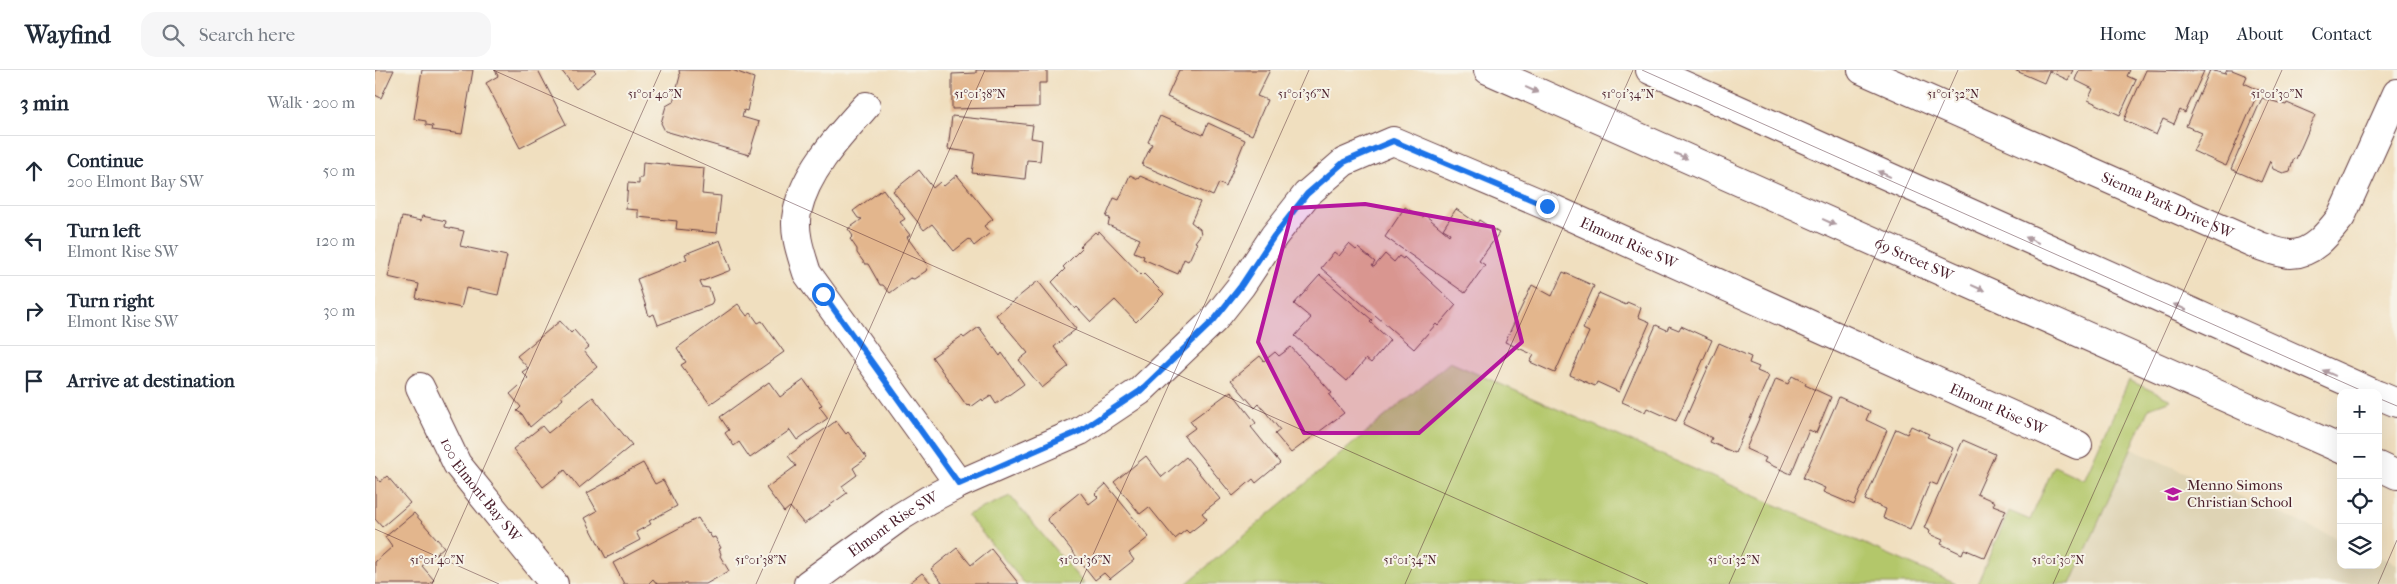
<!DOCTYPE html>
<meta charset="utf-8">
<style>
:root{--surface:#fff;--page:#f6f6f7;--text:#1f2937;--muted:#747a83;--line:#e0e1e3}
body{margin:0;font-family:"IM FELL French Canon",serif;background:var(--page);color:var(--text)}
.controls{position:absolute;right:15px;bottom:15px;display:grid;overflow:hidden;border-radius:10px;box-shadow:0 5px 20px #0002}
.controls button{width:45px;height:45px;display:grid;place-items:center;padding:0;border:0;border-bottom:1px solid var(--line);background:var(--surface);color:var(--text);font:25px sans-serif}
.stop{position:absolute;width:15px;height:15px;margin:-11px;border:4px solid #1a73e8;border-radius:50%;background:#fff}
.stop.end{background:#1a73e8;border-color:#fff;box-shadow:0 1px 5px #0008}
.list{margin:0;padding:0;list-style:none}
h2{display:flex;justify-content:space-between;align-items:center;height:65px;margin:0;padding:0 20px;font-size:21px}
h2 small{font-size:16px;font-weight:400;color:var(--muted)}
.list li{display:grid;grid-template-columns:32px 1fr auto;gap:15px;align-items:center;box-sizing:border-box;height:70px;padding:0 20px;border-top:1px solid var(--line)}
.list b{display:block;font-size:19px;white-space:nowrap}
.list p{margin:0;font-size:16px;white-space:nowrap;color:var(--muted)}
.list em{font-size:16px;font-style:normal;color:var(--muted)}
.icon{flex:none;width:28px;height:28px;fill:none;stroke:currentColor;stroke-width:2;stroke-linecap:round;stroke-linejoin:round}
.map{position:relative;flex:none;width:2022px;height:514px;overflow:hidden}
header{display:flex;align-items:center;gap:30px;box-sizing:border-box;height:70px;padding:0 25px;background:var(--surface);border-bottom:1px solid var(--line)}
header strong{font-size:24px}
nav{display:flex;gap:28px;margin-inline-start:auto;font-size:18px}
.search{width:350px;height:45px;background:var(--page);display:flex;align-items:center;gap:12px;box-sizing:border-box;padding:0 18px;border-radius:15px;color:var(--muted);font-size:19px}
main{display:flex}
aside{flex:1;background:var(--surface)}
.map>svg:first-child{display:block}
.built{fill:#ded3b4}
.green{fill:#b3c76b;stroke:#7e734b}
.building{fill:#e3b68d}
.lines{fill:none;stroke-linecap:round;stroke-linejoin:round}
.minor-casing{stroke:#633c41;stroke-width:30}
.major-casing{stroke:#633c41;stroke-width:30}
.minor{stroke:#fff;stroke-width:28}
.major{stroke:#fff;stroke-width:28}
.oneway{fill:#ae9aa0}
.route{stroke:#1a73e8;stroke-width:6}
.marked{fill:#b5179e;fill-opacity:0.2;stroke:#b5179e;stroke-width:4;stroke-linejoin:round}
.ticks{fill:none;stroke:#4a1f2b;stroke-width:1;stroke-opacity:0.45}
.labels{text-anchor:middle;stroke-width:4;stroke-linejoin:round;paint-order:stroke}
.street-label{font-size:15px;fill:#4a1f2b;stroke:#f7f3e8}
.poi-label{font-size:15px;fill:#4a1f2b;stroke:#f7f3e8;text-anchor:start}
.ticks-label{font-size:12px;text-anchor:middle;fill:#4a1f2b;stroke:#f7f3e8;stroke-width:4;stroke-linejoin:round;paint-order:stroke}
</style>
<header>
<strong>Wayfind</strong>
<div class="search"><svg class="icon" aria-label="search" viewBox="0 0 24 24"><circle cx="10" cy="10" r="6"/><path d="M15 15l6 6"/></svg>Search here</div>
<nav><a>Home</a><a>Map</a><a>About</a><a>Contact</a></nav>
</header>
<main>
<aside>
<h2>3 min<small>Walk · 200 m</small></h2>
<ul class="list">
<li><svg class="icon" aria-label="ahead" viewBox="0 0 24 24"><path d="M12 20V5M6 11l6-6 6 6"/></svg><div><b>Continue</b><p>200 Elmont Bay SW</p></div><em>50 m</em></li>
<li><svg class="icon" aria-label="left" viewBox="0 0 24 24"><path d="M17 20v-9H6M10 6l-5 5 5 5"/></svg><div><b>Turn left</b><p>Elmont Rise SW</p></div><em>120 m</em></li>
<li><svg class="icon" aria-label="right" viewBox="0 0 24 24"><path d="M7 20v-9h11M14 6l5 5-5 5"/></svg><div><b>Turn right</b><p>Elmont Rise SW</p></div><em>30 m</em></li>
<li><svg class="icon" aria-label="arrive" viewBox="0 0 24 24"><path d="M6 21V4h12l-3 4 3 4H6"/></svg><div><b>Arrive at destination</b></div></li>
</ul>
</aside>
<div class="map">
<svg width="2022" height="514" viewBox="0 0 2022 514">
<rect width="100%" height="100%" fill="#f7f3e8"/>
<filter id="ink" filterUnits="userSpaceOnUse"><feTurbulence type="fractalNoise" baseFrequency=".02" numOctaves="2"/><feDisplacementMap in="SourceGraphic" scale="10" xChannelSelector="R" yChannelSelector="G"/><feConvolveMatrix kernelMatrix="1 2 1 2 8 2 1 2 1" color-interpolation-filters="sRGB"/></filter>
<filter id="wash" filterUnits="userSpaceOnUse"><feTurbulence type="fractalNoise" baseFrequency=".0096" numOctaves="4" result="noise"/><feDisplacementMap in="SourceGraphic" scale="20" xChannelSelector="R" yChannelSelector="G"/><feGaussianBlur stdDeviation="1.12" result="paint"/><feColorMatrix in="noise" values="0 0 0 0 0 0 0 0 0 0 0 0 0 0 0 0 0 1.4 0 .05"/><feComposite in="paint" operator="in"/></filter>
<g filter="url(#wash)">
<rect width="100%" height="100%" fill="#f0dfbf"/>
<path class="built" d="M1756 379 1966 470V495H2003V486L2022 494V514H1696Z"/>
<path class="green" d="M1075 292 1581 514H811Z
M1754 310 1796 330 1774 338 1696 514H1602L1634 441 1655 450 1679 396 1709 410Z
M635 426 709 514H650L592 445Z"/>
<g id="blocks">
<path class="building" d="M0 0H19L6 28 0 25Z
M47 0H98L87 64 57 60 58 56 51 55V51L39 49Z
M120 0H163L191 54 145 78 111 13 123 6Z
M186 0H219L221 2 201 19Z
M304 0H357L379 8 372 41 369 40 367 47 384 52 374 85 290 61 286 53 291 36 298 32 305 6Z
M601 0H672V13H664V37L577 39V4L601 3Z
M804 0H895L882 26 892 30 877 65 792 27Z
M1639 0H1698L1693 10 1674 1 1669 13Z
M1704 0H1755L1752 6 1761 10 1745 45 1713 30 1718 19 1700 10Z
M1771 0 1829 1 1810 43 1805 40 1799 54 1788 49 1781 65 1749 50Z
M1835 0 1850 4 1852 0H1857L1872 6 1869 13 1884 20 1851 96 1818 81 1827 63 1811 56Z
M1887 28 1911 35 1912 33 1940 45 1921 89 1919 88 1915 101 1908 103 1898 99 1895 91 1886 112 1856 99Z
M577 46 658 55 656 68 667 70 665 91 652 90 650 109 597 103 600 83 573 79Z
M785 46 828 65 833 53 870 70 851 117 844 113 838 126 767 95 777 74 773 72Z
M268 92 329 98 327 124 346 126 342 163 301 159 302 151 263 147V140L251 139 253 113 264 114V108H267Z
M544 100 558 118 565 112 569 116 582 105 618 149 609 156 615 163 599 176 594 169 579 181 557 154 549 160 518 121Z
M755 105 763 109 765 106 825 132 816 152 825 159 826 164 820 172 822 173 815 188 813 191 809 189 803 204 768 189 769 186 759 182 765 169 733 155 735 148 731 147 739 128 744 130Z
M508 119 530 149 525 152 535 165 532 167 553 196 551 201 539 209 535 208 515 223 508 215H505L493 194H490L482 183V179L475 169 478 166 473 159 487 149 483 148 478 141Z
M1030 137 1042 145 1048 147 1050 145 1074 165 1075 163 1068 159 1081 139 1102 153 1104 150 1124 163 1104 191 1110 195 1090 223 1010 167Z
M47 146 71 151 70 157 89 161 85 176 132 186 123 225 91 218 86 238 41 228 44 214 13 207 27 147 46 151Z
M724 161 766 205 768 203 789 224 761 252 740 230 716 252 702 237 700 239 677 212 690 199 688 197 707 178 705 176 720 162 722 164Z
M345 170 356 200 325 212 327 217 334 218 338 230 336 235 283 255 279 244 274 246 262 209 312 189 310 184Z
M974 174 981 180 983 178 1000 192 997 196 999 197 1010 184 1019 192 1024 186 1028 189 1029 187 1081 235 1063 256 1061 254 1039 279 946 198 959 182 964 186Z
M1188 202 1219 216 1180 303 1155 292 1159 285 1130 272 1157 215 1177 226Z
M945 205 997 250 995 252 1015 270 996 293 991 289 972 311 920 266 936 248 919 234Z
M663 211 701 259 679 277 694 296 667 318 644 290 653 283 621 245Z
M1224 223 1251 235 1252 232 1266 238 1263 247 1275 252 1244 322 1222 312 1220 316 1195 305 1214 262 1208 259Z
M363 234 372 246 376 243 383 253 387 251 409 282 335 334 306 295 311 292 302 278Z
M185 251 196 263 199 260 214 277 209 281 222 297 186 326 188 329 155 357 147 344 142 341 146 337 135 324 153 308 147 302 153 298 142 286Z
M1281 255 1292 260 1294 256 1304 260 1306 256 1337 270 1301 351 1272 338 1270 342 1247 332Z
M604 257 625 286 627 283 649 314 621 334 616 326 608 331 607 329 596 337 594 334 592 336 557 287 587 266 589 268Z
M1344 273 1376 287 1374 293 1384 297 1382 301 1394 306 1360 383 1335 372 1337 368 1308 354Z
M916 277 957 323 954 325 969 343 916 383 900 364 905 360 884 334 880 338 856 310 885 286 889 291 900 282 904 286Z
M1417 306 1431 313 1430 315 1456 327 1441 363 1434 360 1416 404 1389 392 1391 388 1371 379 1401 309 1413 314Z
M429 310 447 335 444 336 453 348 422 370 415 360 375 388 364 372 359 376 350 363 354 360 345 347 394 312 405 327Z
M856 321 881 353 876 357 905 393 881 413 878 409 858 426 809 366 820 358 815 351Z
M218 327 257 375 204 418 190 400 168 417 138 379 167 356 173 363Z
M1464 327 1495 341 1491 350 1512 360 1479 435 1448 422 1450 418 1428 408Z
M461 351 471 364 473 362 492 388 478 398 482 405 467 416 472 423 429 454 415 437 409 442 391 418 421 396 413 386Z
M1536 356 1554 364 1552 367 1578 378 1562 415 1555 412 1535 460 1508 448 1511 439 1490 430 1521 359 1532 364Z
M1588 370 1620 384 1602 424 1620 432 1618 435 1631 440 1610 488 1589 479 1587 484 1566 474 1568 470 1554 464 1555 461 1549 458Z
M771 386 787 407 811 387 845 429 827 443 832 449 814 463 811 460 800 469 774 437 765 444 739 412Z
M268 393 280 414 288 410 302 436 274 451 276 454 261 462 265 470 231 488 210 448 222 441 212 423Z
M0 406 5 412 12 406 35 433 7 457 0 449Z
M731 414 774 467 754 483 759 490 735 509 729 503 720 510 672 449 705 422 714 434 723 427 720 424Z
M39 443 69 477 47 496 59 510 54 514H0V492L17 477 10 467Z
M323 448 333 464 334 463 337 468 340 467 346 478 344 479 346 484 345 486 354 501 331 514H282L278 509 273 514H249L238 493Z
M582 478 596 495 616 479 644 514H568L556 499Z
M547 503 557 514H533Z"/>
</g>
</g>
<g filter="url(#ink)">
<use href="#blocks" fill-opacity="0" stroke="#633c41" stroke-width="1"/>
<g class="lines">
<g class="minor-casing">
<g id="minor">
<path id="s1" d="M1487 0 1885 176C1894 179 1906 184 1916 184 1938 184 1954 162 1966 147L2022 23"/>
<path d="M491 36C464 66 431 101 422 142 418 162 426 184 432 203L584 414"/>
<path id="s2" d="M45 317 82 394 179 514"/>
<path id="s3" d="M433 514 525 447 553 430 584 414 705 361 765 321 839 250 866 216 899 166 932 124 969 92 1018 71 1172 136 1703 375"/>
</g>
</g>
<g class="major-casing">
<g id="major">
<path id="s4" d="M1113 0 1966 379"/>
<path d="M1275 0 1998 323"/>
<path d="M2003 325 2022 333"/>
<path d="M2003 396 2022 405"/>
</g>
</g>
<use href="#minor" class="minor"/>
<use href="#major" class="major"/>
</g>
<defs><path id="oneway-solid" d="M-6-.8H1V-3.2L6.5 0L1 3.2V.8H-6Z" transform="scale(1.25)"/></defs>
<g class="oneway">
<use href="#oneway-solid" transform="translate(1157 20) rotate(24)"/>
<use href="#oneway-solid" transform="translate(1306 86) rotate(24)"/>
<use href="#oneway-solid" transform="translate(1509 104) rotate(-156)"/>
<use href="#oneway-solid" transform="translate(1454 152) rotate(24)"/>
<use href="#oneway-solid" transform="translate(1657 170) rotate(-156)"/>
<use href="#oneway-solid" transform="translate(1603 218) rotate(24)"/>
<use href="#oneway-solid" transform="translate(1805 237) rotate(-156)"/>
<use href="#oneway-solid" transform="translate(1954 303) rotate(-156)"/>
</g>
</g>
<g class="lines" filter="url(#ink)">
<path class="route" d="M448 224 584 414 705 361 765 321 839 250 866 216 899 166 932 124 969 92 1018 71 1172 136"/>
</g>
<path class="marked" d="M990 134 1118 157 1147 272 1044 363H929L883 272 918 138Z"/>
<path class="ticks" d="M118 0 1273 514M1267 0 1992 323M2003 328 2022 336M0 459 124 514M57 514 286 0M381 514 610 0M705 514 934 0M1030 514 1258 0M1354 514 1583 0M1678 514 1907 0M2003 514 2022 470"/>
<defs>
<g id="school-bare" transform="scale(1.35)"><path d="M0-5L7-2L0 1L-7-2ZM-4 1L0 2.5L4 1V4Q0 6-4 4Z" fill="#b5179e" stroke="#f7f3e8" stroke-width="2.5" paint-order="stroke"/></g>
</defs>
<g fill-rule="evenodd">
<use href="#school-bare" x="1798" y="424"/>
</g>
<g class="labels">
<g class="street-label">
<text dy="5" stroke="none"><textPath href="#s1" startOffset="334">Sienna Park Drive SW</textPath></text>
<text dy="5" stroke="none"><textPath href="#s3" startOffset="1004">Elmont Rise SW</textPath></text>
<text dy="5" stroke="none"><textPath href="#s4" startOffset="466">69 Street SW</textPath></text>
<text dy="5" stroke="none"><textPath href="#s3" startOffset="1409">Elmont Rise SW</textPath></text>
<text dy="5" stroke="none"><textPath href="#s2" startOffset="120">100 Elmont Bay SW</textPath></text>
<text dy="5" stroke="none"><textPath href="#s3" startOffset="104">Elmont Rise SW</textPath></text>
</g>
<g class="poi-label">
<text x="1812" y="420">Menno Simons<tspan x="1812" dy="17">Christian School</tspan></text>
</g>
</g>
<g class="ticks-label">
<text x="280" y="28">51°01'40"N</text>
<text x="605" y="28">51°01'38"N</text>
<text x="929" y="28">51°01'36"N</text>
<text x="1253" y="28">51°01'34"N</text>
<text x="1578" y="28">51°01'32"N</text>
<text x="1902" y="28">51°01'30"N</text>
<text x="62" y="494">51°01'40"N</text>
<text x="386" y="494">51°01'38"N</text>
<text x="710" y="494">51°01'36"N</text>
<text x="1035" y="494">51°01'34"N</text>
<text x="1359" y="494">51°01'32"N</text>
<text x="1683" y="494">51°01'30"N</text>
</g>
</svg>
<div class="controls">
<button>+</button>
<button>−</button>
<button><svg class="icon" aria-label="locate" viewBox="0 0 24 24"><circle cx="12" cy="12" r="6"/><path d="M12 2v4M12 18v4M2 12h4M18 12h4"/></svg></button>
<button><svg class="icon" aria-label="layers" viewBox="0 0 24 24"><path d="M12 4l9 5-9 5-9-5zM3 14l9 5 9-5"/></svg></button>
</div>
<div class="stop" style="left:448px;top:224px"></div>
<div class="stop end" style="left:1172px;top:136px"></div>
</div>
</main>
